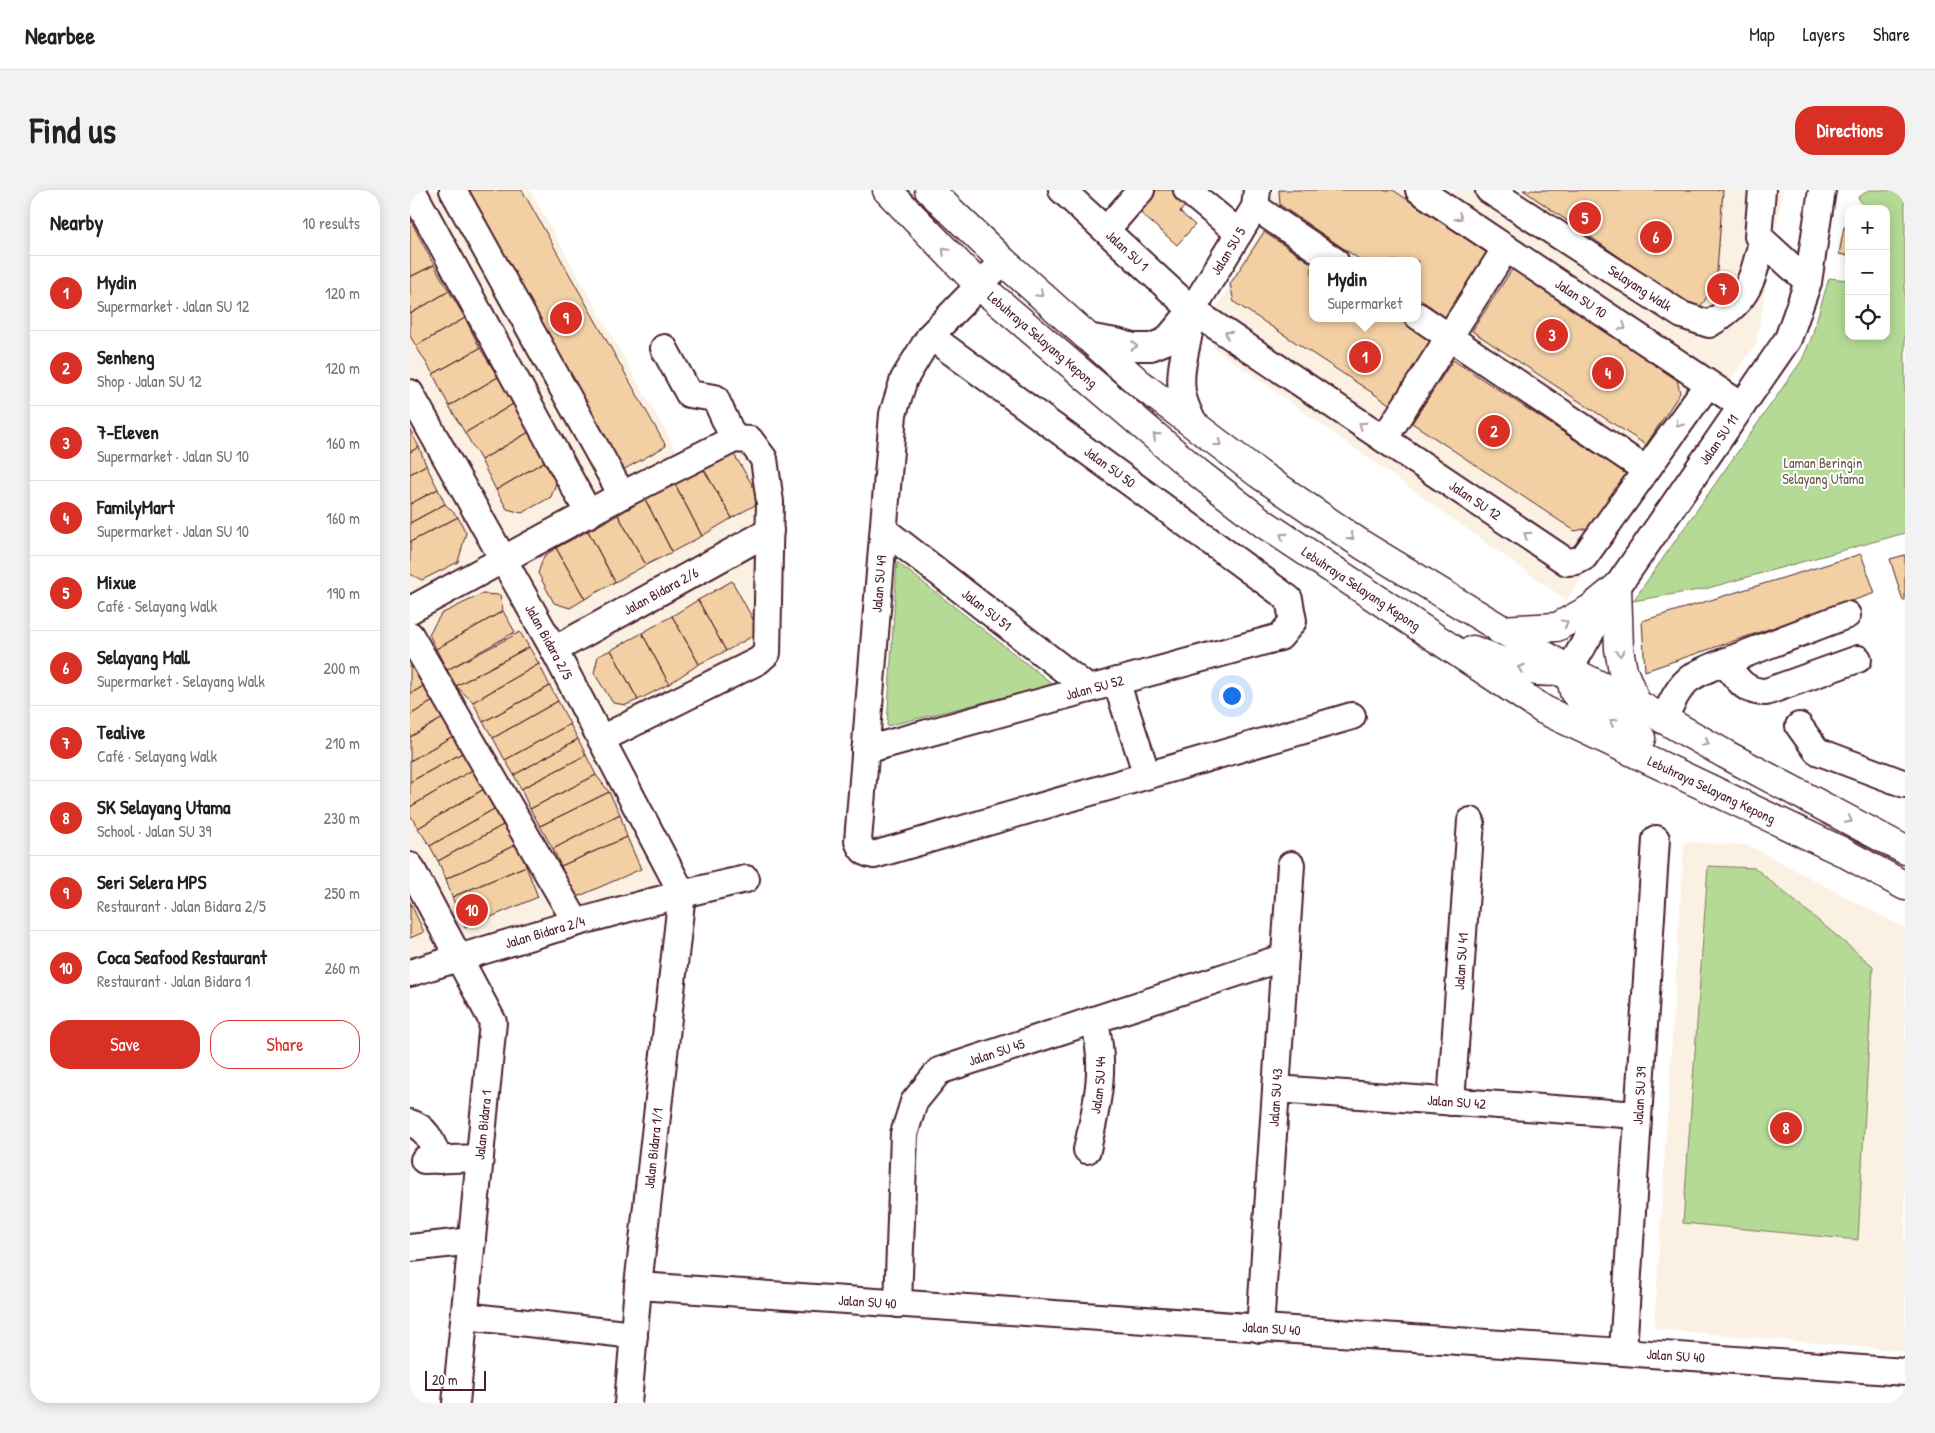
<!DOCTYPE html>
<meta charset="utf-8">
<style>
:root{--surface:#fff;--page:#f2f2f2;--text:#222;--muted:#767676;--line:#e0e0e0;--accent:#d93025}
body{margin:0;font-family:"Patrick Hand",sans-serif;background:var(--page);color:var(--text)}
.controls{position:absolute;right:15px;top:15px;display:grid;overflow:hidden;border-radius:10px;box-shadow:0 2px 12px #0003}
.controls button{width:45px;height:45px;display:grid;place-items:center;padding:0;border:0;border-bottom:1px solid var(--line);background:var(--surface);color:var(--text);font:25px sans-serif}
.scale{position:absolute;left:15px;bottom:12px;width:61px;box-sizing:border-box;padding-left:5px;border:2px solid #4a1f2b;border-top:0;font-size:14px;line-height:18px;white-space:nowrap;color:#4a1f2b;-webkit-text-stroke:4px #fff;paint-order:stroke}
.you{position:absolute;left:821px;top:505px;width:18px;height:18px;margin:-12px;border:4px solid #fff;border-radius:50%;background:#1a73e8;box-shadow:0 0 0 8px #1a73e833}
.badge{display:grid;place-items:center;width:32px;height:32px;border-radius:50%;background:var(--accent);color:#fff;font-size:16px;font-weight:700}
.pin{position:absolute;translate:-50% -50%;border:2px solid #fff;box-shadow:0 1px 5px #0006}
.popup{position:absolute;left:899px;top:67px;width:112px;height:65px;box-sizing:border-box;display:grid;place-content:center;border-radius:10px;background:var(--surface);filter:drop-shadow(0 1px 4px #0005);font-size:16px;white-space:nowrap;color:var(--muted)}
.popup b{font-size:19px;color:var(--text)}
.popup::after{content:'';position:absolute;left:50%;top:100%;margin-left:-10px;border:10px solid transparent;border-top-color:var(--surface)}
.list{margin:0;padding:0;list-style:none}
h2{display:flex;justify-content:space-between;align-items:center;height:65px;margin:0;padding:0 20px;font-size:21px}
h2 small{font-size:16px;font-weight:400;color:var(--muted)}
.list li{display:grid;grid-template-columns:32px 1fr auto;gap:15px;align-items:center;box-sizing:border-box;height:75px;padding:0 20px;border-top:1px solid var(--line)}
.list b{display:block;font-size:19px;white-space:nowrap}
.list p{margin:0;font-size:16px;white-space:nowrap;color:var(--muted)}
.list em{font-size:16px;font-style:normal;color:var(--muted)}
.actions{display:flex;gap:10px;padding:15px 20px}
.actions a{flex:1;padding:11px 0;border:1px solid var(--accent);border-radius:20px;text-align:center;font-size:18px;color:var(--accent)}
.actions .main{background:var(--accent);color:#fff}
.icon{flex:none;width:28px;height:28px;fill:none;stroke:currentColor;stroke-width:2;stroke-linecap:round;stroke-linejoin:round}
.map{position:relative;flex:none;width:1495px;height:1213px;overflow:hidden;border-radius:20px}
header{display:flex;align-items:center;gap:30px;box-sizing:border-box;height:70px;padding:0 25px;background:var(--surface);border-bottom:1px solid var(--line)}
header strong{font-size:24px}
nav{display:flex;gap:28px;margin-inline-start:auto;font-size:18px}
.intro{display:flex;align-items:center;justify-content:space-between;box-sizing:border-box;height:120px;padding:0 30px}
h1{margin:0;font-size:35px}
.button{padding:12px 22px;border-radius:20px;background:var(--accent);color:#fff;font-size:18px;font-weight:700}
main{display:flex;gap:30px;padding:0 30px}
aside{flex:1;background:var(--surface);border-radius:20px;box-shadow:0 2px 12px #0003}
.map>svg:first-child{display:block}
.built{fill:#fbf1e3;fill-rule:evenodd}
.green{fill:#b5da95;stroke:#807c60}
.building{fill:#f2d0a3;stroke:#4a1f2b}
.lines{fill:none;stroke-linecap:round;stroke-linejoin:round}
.minor-casing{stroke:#4a1f2b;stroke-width:30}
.major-casing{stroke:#4a1f2b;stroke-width:31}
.minor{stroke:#fff;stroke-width:26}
.major{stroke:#fff;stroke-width:28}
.oneway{stroke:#ae9aa0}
.labels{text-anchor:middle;stroke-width:4;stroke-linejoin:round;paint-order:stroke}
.street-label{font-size:14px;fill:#4a1f2b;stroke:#fff}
.park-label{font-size:14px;fill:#6a574b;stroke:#fff}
</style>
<header>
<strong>Nearbee</strong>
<nav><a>Map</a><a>Layers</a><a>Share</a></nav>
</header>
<div class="intro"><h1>Find us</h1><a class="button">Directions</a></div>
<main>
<aside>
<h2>Nearby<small>10 results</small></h2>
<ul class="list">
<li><span class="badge">1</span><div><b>Mydin</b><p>Supermarket · Jalan SU 12</p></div><em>120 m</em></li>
<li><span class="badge">2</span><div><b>Senheng</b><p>Shop · Jalan SU 12</p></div><em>120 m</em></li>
<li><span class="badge">3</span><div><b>7-Eleven</b><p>Supermarket · Jalan SU 10</p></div><em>160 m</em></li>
<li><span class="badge">4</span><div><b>FamilyMart</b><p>Supermarket · Jalan SU 10</p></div><em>160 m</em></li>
<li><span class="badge">5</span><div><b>Mixue</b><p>Café · Selayang Walk</p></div><em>190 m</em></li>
<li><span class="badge">6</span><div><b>Selayang Mall</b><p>Supermarket · Selayang Walk</p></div><em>200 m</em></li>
<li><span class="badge">7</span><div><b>Tealive</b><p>Café · Selayang Walk</p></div><em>210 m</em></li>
<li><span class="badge">8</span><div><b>SK Selayang Utama</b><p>School · Jalan SU 39</p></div><em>230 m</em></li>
<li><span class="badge">9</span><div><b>Seri Selera MPS</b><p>Restaurant · Jalan Bidara 2/5</p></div><em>250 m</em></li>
<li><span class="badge">10</span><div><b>Coca Seafood Restaurant</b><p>Restaurant · Jalan Bidara 1</p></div><em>260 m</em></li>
</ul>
<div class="actions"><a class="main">Save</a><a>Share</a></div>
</aside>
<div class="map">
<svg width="1495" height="1213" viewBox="0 0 1495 1213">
<rect width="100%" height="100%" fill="#fff"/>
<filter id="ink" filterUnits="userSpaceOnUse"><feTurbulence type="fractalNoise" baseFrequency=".02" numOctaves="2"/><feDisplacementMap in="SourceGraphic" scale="10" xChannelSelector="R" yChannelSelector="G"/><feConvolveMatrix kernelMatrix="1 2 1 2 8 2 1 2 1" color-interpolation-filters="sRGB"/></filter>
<g filter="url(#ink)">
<path class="built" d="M0 0H120L276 278 323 255 349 273 353 459 183 547 260 699 0 774Z
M864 0H1373L1346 155 1156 410 803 157 807 117 850 41ZM902 71H1008V128H902Z
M1274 652 1338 655 1495 738V1161L1244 1139Z"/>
<path class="green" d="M1459 0H1495V343L1295 399 1223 411 1392 170 1401 149 1419 88 1439 90V146H1476V19H1455L1448 7Z
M487 372 644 495 477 536Z
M1298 676 1345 678 1463 776 1448 1050 1273 1033Z"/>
<path class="building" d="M56 0H112L256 256 213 280Z
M716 0H789L770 22 785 35 767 55 711 6Z
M869 0H983L1083 67 1041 131 1008 108V71H952L870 15Z
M1113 0H1313L1306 95 1287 121Z
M0 29 24 75 0 87Z
M1434 37 1439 38 1438 66 1429 64Z
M854 42 902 74V128H986L1028 156 987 219 824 112 820 94Z
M24 75 39 101 0 124V87Z
M1103 78 1266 185 1270 203 1236 255 1062 141Z
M39 101 55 128 6 156 0 146V124Z
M55 128 70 158 23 184 6 156Z
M70 158 88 187 39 216 23 184Z
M1043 170 1217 284 1183 337 1165 341 1002 233Z
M88 187 103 214 55 243 39 216Z
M103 214 119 242 71 270 55 243Z
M0 240 9 257 0 262Z
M119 242 137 270 86 300 71 270Z
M9 257 16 275 0 284V262Z
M322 261 352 311 322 328 293 278Z
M137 270 148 288 141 307 112 323 97 319 86 300Z
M16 275 28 299 0 314V284Z
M293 278 322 328 292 346 265 294Z
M265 294 292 346 262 362 235 309Z
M28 299 35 314 0 333V314Z
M235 309 262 362 236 375 208 325Z
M35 314 48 327 0 352V333Z
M208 325 236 375 205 392 178 341Z
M48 327 56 343 48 372 12 390 0 384V352Z
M178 341 205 392 175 409 146 358Z
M146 358 175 409 160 418 144 413 128 383 134 366Z
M1451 364 1465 403 1235 481 1232 431Z
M1495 365V410L1493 411 1480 369Z
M322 391 350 442 316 461 288 410Z
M72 404 90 405 93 421 26 459 19 444 31 424Z
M288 410 316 461 289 474 262 426Z
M93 421 105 442 37 480 26 459Z
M262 426 289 474 259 494 232 443Z
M110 442 119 457 46 496 37 480Z
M232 443 259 494 228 510 201 460Z
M119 457 129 474 63 512 46 496Z
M201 460 228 510 216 515 203 513 184 483 188 466Z
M3 474 15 495 0 504V476Z
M129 474 140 496 73 532 63 512Z
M15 495 23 511 0 525V504Z
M140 496 148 511 83 548 73 532Z
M23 511 33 528 0 547V525Z
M148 511 160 534 95 570 83 548Z
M33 528 43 546 0 571V547Z
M160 534 168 549 104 585 95 570Z
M43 546 54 562 0 592V571Z
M168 549 176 565 111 599 104 585Z
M54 562 64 579 0 617V592Z
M176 565 186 585 120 619 111 599Z
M64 579 74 599 8 638 0 625V617Z
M186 585 199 602 130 636 120 619Z
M74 599 84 619 20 656 8 638Z
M199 602 210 624 143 659 130 636Z
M84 619 93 635 28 671 20 656Z
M210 624 217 647 151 676 143 659Z
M93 635 107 654 36 689 28 671Z
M217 647 231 679 165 708 151 676Z
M107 654 116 676 42 707 36 689Z
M116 676 128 707 55 738 42 707Z
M0 712 14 742 0 748Z"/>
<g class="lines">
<g class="minor-casing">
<g id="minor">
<path d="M2 0 179 324"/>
<path d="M43 0 212 305"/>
<path id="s1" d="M652 0 782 120 1157 372 1166 371 1174 367 1298 194"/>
<path d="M777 0 829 43"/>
<path id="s2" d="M1009 0 1332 216"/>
<path id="s3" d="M1079 0 1272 125 1299 134C1338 111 1341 94 1352 52"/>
<path d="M1352 0 1348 46 1398 92"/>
<path d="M845 17 925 71"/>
<path d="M696 40 731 0"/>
<path d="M593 71 520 146 494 189 483 224 448 651C451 659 454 663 464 665L942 526"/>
<path d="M782 120C781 148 768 174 772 202 773 213 780 225 784 235"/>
<path d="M1008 126 1236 280"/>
<path id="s4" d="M677 147 706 152 723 157H741L756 151 782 120 845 17 847 0"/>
<path d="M254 158 279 204 305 208 324 249"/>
<path id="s5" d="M0 203 144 460 272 703"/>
<path d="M974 249 1096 58"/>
<path id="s6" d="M474 340 679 499"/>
<path d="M0 420 212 305 324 249 340 250 354 269 360 312 357 463 348 471 191 549"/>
<path d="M0 445 166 732"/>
<path id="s7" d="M144 460 360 341"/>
<path d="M1314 472 1437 425"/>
<path id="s8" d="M1159 480 1207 397 1378 149 1398 92 1412 0"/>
<path d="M706 491 737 585"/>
<path d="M1253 530C1273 490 1272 489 1314 472 1327 488 1333 502 1356 502L1448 469"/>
<path d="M1389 536 1407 561 1495 594"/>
<path id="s9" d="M455 560 870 447 883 431 879 409 520 146"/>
<path d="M0 676 83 832 46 1213"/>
<path id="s10" d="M0 783C111 749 222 714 336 689"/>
<path id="s11" d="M866 899 1228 925"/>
<path id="s12" d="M1041 912 1061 631"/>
<path d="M0 933C18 938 22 954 29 970"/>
<path id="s13" d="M677 960C687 914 697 877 684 830"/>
<path d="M14 970 70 968"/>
<path d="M0 1058 62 1051"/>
<path id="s14" d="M228 1096C651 1126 1073 1151 1495 1182"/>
<path id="s15" d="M488 1114 494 944 504 912 529 881 875 767"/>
<path d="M55 1126 224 1145"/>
<path id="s16" d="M850 1139 881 675"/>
<path id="s17" d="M1213 1161 1246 649"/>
<path id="s18" d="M218 1213 228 1096 272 703"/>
</g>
</g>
<g class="major-casing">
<g id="major">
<path id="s19" d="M477 0 570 96 787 282 853 333 1134 520 1431 661 1495 696"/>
<path d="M519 0 593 71 730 194 849 284 954 356 1159 480 1227 514 1315 564 1495 660"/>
<path d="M1207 397 1209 459 1213 481 1227 514"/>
<path d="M1090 440 1147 437 1180 419 1207 397"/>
<path d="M1063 460C1097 473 1121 487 1159 480"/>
<path d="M1159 480 1164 502 1178 516 1231 548"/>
</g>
</g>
<use href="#minor" class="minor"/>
<use href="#major" class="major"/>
</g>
<defs><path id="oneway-chevron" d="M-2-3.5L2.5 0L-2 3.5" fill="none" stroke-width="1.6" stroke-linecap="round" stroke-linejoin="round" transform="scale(1.25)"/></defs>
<g class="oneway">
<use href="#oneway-chevron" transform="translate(1049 27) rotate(34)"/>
<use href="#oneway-chevron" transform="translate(535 61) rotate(-135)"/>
<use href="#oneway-chevron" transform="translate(630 104) rotate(42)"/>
<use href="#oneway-chevron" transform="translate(1213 137) rotate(34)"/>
<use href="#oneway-chevron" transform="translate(818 144) rotate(-146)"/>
<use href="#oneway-chevron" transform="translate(724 156) rotate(7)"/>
<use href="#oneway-chevron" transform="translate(1269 234) rotate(126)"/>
<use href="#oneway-chevron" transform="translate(952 235) rotate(-146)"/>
<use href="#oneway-chevron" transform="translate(746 246) rotate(-139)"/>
<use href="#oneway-chevron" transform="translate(808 253) rotate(37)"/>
<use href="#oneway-chevron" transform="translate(1117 345) rotate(-146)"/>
<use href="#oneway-chevron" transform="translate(873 346) rotate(-146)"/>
<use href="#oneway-chevron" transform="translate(941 347) rotate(34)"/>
<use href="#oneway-chevron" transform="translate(1155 433) rotate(-29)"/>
<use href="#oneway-chevron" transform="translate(1210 463) rotate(83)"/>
<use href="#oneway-chevron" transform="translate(1111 478) rotate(-159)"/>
<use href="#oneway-chevron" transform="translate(1203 532) rotate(-148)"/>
<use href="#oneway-chevron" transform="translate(1296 553) rotate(29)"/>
<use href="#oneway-chevron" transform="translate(1439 630) rotate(28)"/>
</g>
</g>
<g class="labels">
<g class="street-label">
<text dy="5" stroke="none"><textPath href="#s1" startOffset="89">Jalan SU 1</textPath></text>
<text dy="5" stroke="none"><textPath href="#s4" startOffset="191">Jalan SU 5</textPath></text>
<text dy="5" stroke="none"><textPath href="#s3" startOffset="180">Selayang Walk</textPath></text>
<text dy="5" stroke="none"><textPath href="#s2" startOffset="195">Jalan SU 10</textPath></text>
<text dy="5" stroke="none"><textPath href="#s19" startOffset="216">Lebuhraya Selayang Kepong</textPath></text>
<text dy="5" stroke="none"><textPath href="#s8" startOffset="275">Jalan SU 11</textPath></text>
<text transform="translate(700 277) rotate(36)" y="5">Jalan SU 50</text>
<text dy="5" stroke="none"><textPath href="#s1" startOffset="518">Jalan SU 12</textPath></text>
<text transform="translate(469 394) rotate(-85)" y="5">Jalan SU 49</text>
<text dy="5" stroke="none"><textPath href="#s19" startOffset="621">Lebuhraya Selayang Kepong</textPath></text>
<text dy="5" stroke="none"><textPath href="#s7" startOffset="122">Jalan Bidara 2/6</textPath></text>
<text dy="5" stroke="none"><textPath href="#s6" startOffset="130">Jalan SU 51</textPath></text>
<text dy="5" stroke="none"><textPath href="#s5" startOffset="285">Jalan Bidara 2/5</textPath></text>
<text dy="5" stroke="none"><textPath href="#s9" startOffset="238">Jalan SU 52</textPath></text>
<text dy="5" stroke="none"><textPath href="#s19" startOffset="1026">Lebuhraya Selayang Kepong</textPath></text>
<text dy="5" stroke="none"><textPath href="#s10" startOffset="141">Jalan Bidara 2/4</textPath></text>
<text dy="5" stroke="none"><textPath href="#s12" startOffset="141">Jalan SU 41</textPath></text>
<text dy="5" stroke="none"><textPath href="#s15" startOffset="304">Jalan SU 45</textPath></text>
<text dy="5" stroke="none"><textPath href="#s13" startOffset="66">Jalan SU 44</textPath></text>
<text dy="5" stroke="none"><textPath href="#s17" startOffset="256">Jalan SU 39</textPath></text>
<text dy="5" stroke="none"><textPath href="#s16" startOffset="232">Jalan SU 43</textPath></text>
<text dy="5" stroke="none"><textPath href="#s11" startOffset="181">Jalan SU 42</textPath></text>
<text transform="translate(73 935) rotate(-84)" y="5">Jalan Bidara 1</text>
<text dy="5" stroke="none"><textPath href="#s18" startOffset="256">Jalan Bidara 1/1</textPath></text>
<text dy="5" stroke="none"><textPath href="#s14" startOffset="230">Jalan SU 40</textPath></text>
<text dy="5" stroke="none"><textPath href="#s14" startOffset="635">Jalan SU 40</textPath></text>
<text dy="5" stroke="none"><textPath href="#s14" startOffset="1040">Jalan SU 40</textPath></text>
</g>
<g class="park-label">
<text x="1413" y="278">Laman Beringin<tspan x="1413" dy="16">Selayang Utama</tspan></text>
</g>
</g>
</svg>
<div class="controls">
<button>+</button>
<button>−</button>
<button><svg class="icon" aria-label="locate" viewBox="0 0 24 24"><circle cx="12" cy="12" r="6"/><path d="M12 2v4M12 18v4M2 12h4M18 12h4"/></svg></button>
</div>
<div class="scale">20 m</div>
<div class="you"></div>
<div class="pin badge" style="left:955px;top:167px">1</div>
<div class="popup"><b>Mydin</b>Supermarket</div>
<div class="pin badge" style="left:1084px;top:241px">2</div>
<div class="pin badge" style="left:1142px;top:145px">3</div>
<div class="pin badge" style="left:1198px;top:183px">4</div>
<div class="pin badge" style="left:1175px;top:28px">5</div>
<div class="pin badge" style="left:1246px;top:47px">6</div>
<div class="pin badge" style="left:1313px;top:99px">7</div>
<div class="pin badge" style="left:1376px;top:938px">8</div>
<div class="pin badge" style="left:156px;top:128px">9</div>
<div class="pin badge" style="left:62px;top:720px">10</div>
</div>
</main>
